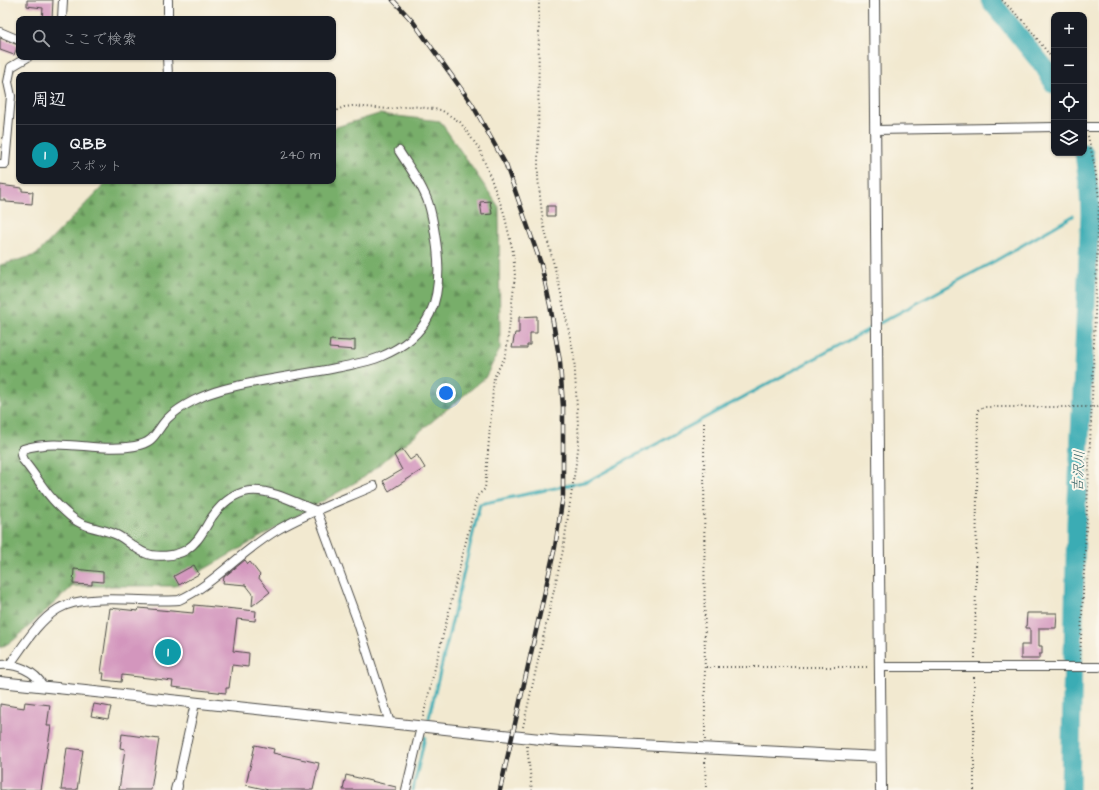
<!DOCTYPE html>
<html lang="ja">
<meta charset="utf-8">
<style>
:root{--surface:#171b24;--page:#20242c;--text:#f1f3f6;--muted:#9ea1a6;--line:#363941;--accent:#d690ce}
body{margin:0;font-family:"Architects Daughter","Klee One",sans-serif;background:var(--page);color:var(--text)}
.controls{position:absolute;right:12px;top:12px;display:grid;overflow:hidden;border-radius:8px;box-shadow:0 1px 3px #0004}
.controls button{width:36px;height:36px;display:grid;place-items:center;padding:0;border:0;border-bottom:1px solid var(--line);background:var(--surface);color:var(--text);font:20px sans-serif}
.you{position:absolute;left:446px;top:393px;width:14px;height:14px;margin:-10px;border:3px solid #fff;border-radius:50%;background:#1a73e8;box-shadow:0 0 0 6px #1a73e833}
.badge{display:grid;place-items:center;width:26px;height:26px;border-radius:50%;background:var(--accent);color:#fff;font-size:13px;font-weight:700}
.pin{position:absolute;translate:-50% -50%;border:2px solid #fff;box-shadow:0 1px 4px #0006}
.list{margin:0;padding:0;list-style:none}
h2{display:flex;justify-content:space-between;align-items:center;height:52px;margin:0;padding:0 16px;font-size:17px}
h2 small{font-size:13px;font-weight:400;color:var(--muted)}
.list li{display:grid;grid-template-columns:26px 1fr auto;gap:12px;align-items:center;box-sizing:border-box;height:60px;padding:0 16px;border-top:1px solid var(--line)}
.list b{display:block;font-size:15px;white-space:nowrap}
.list p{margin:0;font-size:13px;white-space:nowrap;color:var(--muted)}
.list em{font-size:13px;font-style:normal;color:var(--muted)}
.icon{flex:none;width:22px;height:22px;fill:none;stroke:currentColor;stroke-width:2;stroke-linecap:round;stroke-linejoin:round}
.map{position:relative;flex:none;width:1099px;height:790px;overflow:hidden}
.search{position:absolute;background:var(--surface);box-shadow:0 1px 3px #0004;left:16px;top:16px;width:320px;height:44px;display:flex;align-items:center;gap:10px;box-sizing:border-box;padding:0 14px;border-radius:8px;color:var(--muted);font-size:15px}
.panel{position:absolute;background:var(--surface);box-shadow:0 1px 3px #0004;left:16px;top:72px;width:320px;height:112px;border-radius:8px}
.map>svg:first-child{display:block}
.forest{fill:url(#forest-firs);stroke:#526c4b}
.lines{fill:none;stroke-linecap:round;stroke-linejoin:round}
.stream{stroke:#3aacb4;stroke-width:3}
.river{stroke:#3aacb4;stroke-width:19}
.building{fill:#d396bd}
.minor-casing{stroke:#494844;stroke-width:10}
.tertiary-casing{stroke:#494844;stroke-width:12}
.path{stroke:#494844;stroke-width:2;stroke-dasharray:1 3;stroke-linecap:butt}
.minor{stroke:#fff;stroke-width:8}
.tertiary{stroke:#fff;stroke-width:10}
.rail-casing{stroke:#2b2b2b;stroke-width:4.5}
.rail{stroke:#fbf7ec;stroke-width:3;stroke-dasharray:9;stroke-linecap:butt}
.labels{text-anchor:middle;stroke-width:4;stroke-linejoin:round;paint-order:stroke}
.water-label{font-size:14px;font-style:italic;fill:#315f62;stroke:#fbf7ec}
</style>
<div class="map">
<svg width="1099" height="790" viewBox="0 0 1099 790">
<defs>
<pattern id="forest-firs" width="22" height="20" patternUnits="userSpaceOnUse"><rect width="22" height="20" fill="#78ae6b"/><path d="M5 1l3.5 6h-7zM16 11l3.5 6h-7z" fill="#638e58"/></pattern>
</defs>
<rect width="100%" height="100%" fill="#fbf7ec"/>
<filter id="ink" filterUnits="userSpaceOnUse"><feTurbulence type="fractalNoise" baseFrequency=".025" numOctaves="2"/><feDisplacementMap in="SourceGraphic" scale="8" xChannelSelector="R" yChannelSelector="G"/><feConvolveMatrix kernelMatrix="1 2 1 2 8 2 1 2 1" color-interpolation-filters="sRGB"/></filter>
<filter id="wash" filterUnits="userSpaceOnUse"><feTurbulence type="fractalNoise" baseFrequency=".012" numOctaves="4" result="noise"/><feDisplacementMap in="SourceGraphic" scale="16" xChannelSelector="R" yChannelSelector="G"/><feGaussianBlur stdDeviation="0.9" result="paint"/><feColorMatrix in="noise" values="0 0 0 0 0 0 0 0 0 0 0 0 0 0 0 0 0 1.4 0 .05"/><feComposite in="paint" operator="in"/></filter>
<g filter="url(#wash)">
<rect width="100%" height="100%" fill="#f2e9d0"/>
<path class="forest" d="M379 114 440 121 499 207 500 349 485 378 363 478 175 586H73L14 640 0 648V265L36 255 108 181H333V128Z"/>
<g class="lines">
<path class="stream" d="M880 323 995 261 1073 216
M429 718 480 504 588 481 875 326
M413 790 425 737"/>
<path class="river" d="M990 0 1045 68 1054 84
M1070 790 1076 523 1090 215 1089 191 1084 153"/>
</g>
<g id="blocks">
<path class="building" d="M27 0H53L52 19H42L43 8 27 6Z
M0 38 18 45 14 55 0 50Z
M0 185 22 188V191L33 192 32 204 6 202V200H0Z
M490 201 492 214 482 215 480 202Z
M547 206H555V216H547Z
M537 316V333H530V345H527V348H512L515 333H519V317Z
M330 340 350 341 355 340V350L329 348Z
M402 449 410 460 417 455 425 468 389 491 383 481 402 470 394 455Z
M245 560 248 564 250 562 260 575 258 577 270 592 252 606 253 594 246 585 223 583 224 577Z
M194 565 199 574 179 585 174 576Z
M74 569 103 572V582L92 581V585L73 584Z
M194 605 256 611 255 621 237 619 233 651 249 653 248 667 232 665 229 688H226V693L172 687 173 681 122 675 121 682 103 680 104 673H101L110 608 138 611 139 608 193 613Z
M1027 613H1057L1056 628H1039V646H1042V654H1039V659H1021V645H1030V628H1026Z
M25 702 50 705 47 726H51L41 790H0V704L24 708Z
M94 704 111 707 108 719 91 716Z
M122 734 159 739 151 790H119L125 749 120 748Z
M255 745 274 749 273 753 319 763 313 790H269L246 785Z
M67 748 83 750 77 790H61Z
M346 775 396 787V790H343Z"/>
</g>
</g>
<g filter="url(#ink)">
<use href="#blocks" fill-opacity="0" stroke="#494844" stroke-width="1"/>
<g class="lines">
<g class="minor-casing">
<path id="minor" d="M168 0V19
M62 19 63 0
M0 32 19 40
M167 57 168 75
M1084 127H1099
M876 130 1054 127
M0 164H5L11 96 8 82 11 67 28 57
M10 664C24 645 38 621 58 609 85 592 146 603 179 600 215 584 243 549 279 529 309 512 342 500 374 486
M0 665C16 663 35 671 43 686
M880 667H1099
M390 723 356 617 317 511C276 495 244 472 212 517 204 529 199 542 186 550 176 556 156 558 145 553 135 549 127 540 117 535 107 530 95 529 85 525 75 522 64 511 56 503 44 491 35 474 23 460L21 455 23 449C61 437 97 453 135 446 156 442 154 433 167 419 181 405 205 394 224 389 262 379 302 375 341 367 354 364 368 362 380 357 431 336 443 300 437 248 435 233 433 217 428 202 422 184 409 167 399 151
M177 786 195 703
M406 790 421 727"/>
</g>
<g class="tertiary-casing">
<path id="tertiary" d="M874 0 881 790
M0 682 559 741 880 757
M176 790 177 786"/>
</g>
<path class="path" d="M1002 0 1026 24 1054 61
M333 112 344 107 352 106 389 109 411 106 441 110 460 122 480 150 504 213 513 252 515 276 506 355 494 377 485 489 477 496 423 717
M1088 136 1095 168 1099 198
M704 423 705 740
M975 658 978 410 984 407H1099
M1080 659 1092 400 1099 201
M706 667H870
M523 727 563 550 579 443 574 356 559 284 543 223 538 178 539 0
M527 746 532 790
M705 758 706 790
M974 790V676"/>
<use href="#minor" class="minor"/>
<use href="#tertiary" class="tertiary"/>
<g class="rail-casing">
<path id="rail" d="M393 0 414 23 472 104 506 165 541 264 550 305 560 362 563 407V496L555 547 500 790"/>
</g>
<use href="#rail" class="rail"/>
</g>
</g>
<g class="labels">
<g class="water-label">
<text transform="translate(1078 471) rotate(-87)" y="5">吉沢川</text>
</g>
</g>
</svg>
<div class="controls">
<button>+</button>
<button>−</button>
<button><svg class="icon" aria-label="locate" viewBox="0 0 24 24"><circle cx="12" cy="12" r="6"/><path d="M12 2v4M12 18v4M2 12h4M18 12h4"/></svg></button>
<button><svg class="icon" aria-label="layers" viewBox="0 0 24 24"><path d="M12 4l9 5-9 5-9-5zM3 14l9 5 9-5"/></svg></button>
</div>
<div class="you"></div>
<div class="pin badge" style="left:168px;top:652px;background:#0f9aa8">1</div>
<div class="search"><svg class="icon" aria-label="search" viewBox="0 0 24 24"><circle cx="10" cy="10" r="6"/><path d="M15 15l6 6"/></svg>ここで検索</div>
<section class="panel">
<h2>周辺<small></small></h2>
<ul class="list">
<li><span class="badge" style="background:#0f9aa8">1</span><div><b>Q.B.B</b><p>スポット</p></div><em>240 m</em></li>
</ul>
</section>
</div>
